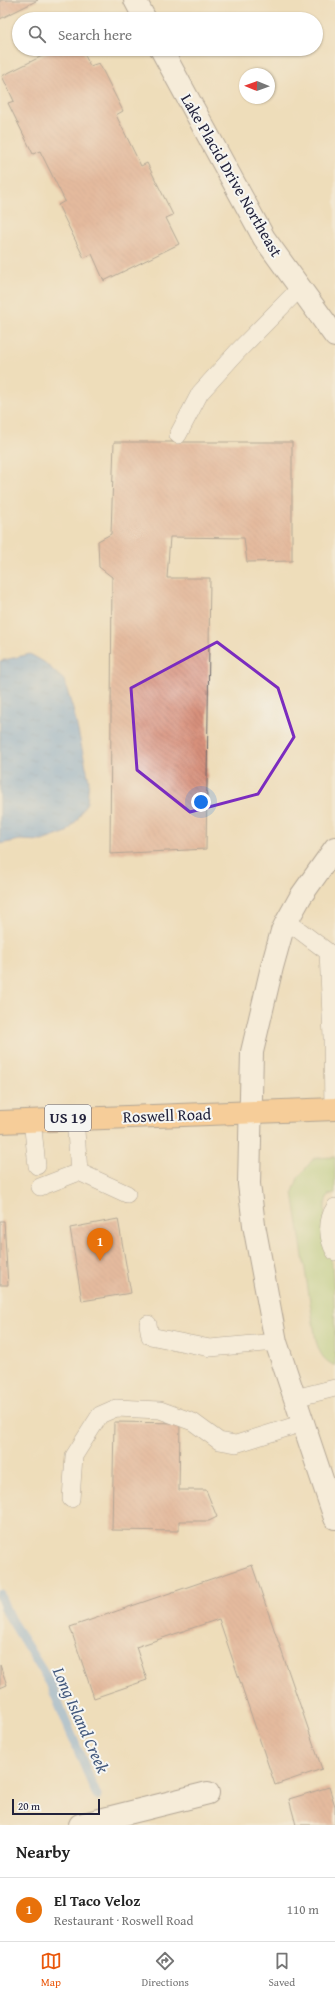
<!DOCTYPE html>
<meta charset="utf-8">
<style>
:root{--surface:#fff;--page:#f2f2f2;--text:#222;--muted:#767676;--line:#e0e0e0;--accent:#ea580c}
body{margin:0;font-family:"Gentium Book Plus",serif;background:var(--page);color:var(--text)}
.compass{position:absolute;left:239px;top:68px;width:36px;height:36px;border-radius:50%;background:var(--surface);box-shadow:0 1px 3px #0004;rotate:271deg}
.scale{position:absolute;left:12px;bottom:10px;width:88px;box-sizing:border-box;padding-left:4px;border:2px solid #22223b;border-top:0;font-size:11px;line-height:14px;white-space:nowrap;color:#22223b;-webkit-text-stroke:3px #f6f6f2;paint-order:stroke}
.you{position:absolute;left:201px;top:802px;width:14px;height:14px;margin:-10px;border:3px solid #fff;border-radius:50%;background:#1a73e8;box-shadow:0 0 0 6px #1a73e833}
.badge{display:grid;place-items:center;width:26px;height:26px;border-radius:50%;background:var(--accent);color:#fff;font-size:13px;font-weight:700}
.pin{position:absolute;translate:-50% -33px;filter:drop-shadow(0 1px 2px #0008)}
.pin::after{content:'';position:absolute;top:21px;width:14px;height:12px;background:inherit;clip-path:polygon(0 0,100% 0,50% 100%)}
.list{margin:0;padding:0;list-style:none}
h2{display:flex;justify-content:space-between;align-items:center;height:52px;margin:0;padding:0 16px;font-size:17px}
h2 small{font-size:13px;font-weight:400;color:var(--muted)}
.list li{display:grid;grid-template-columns:26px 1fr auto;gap:12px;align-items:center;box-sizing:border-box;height:64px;padding:0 16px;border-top:1px solid var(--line)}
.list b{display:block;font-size:15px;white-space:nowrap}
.list p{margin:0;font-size:13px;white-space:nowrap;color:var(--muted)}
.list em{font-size:13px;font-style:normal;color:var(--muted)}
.icon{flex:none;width:22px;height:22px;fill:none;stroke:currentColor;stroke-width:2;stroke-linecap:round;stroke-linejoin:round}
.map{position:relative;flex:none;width:335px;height:1825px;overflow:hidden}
.search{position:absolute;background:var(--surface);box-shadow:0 1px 3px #0004;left:12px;right:12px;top:12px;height:44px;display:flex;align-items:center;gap:10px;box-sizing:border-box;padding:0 14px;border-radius:22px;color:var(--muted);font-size:15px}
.sheet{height:116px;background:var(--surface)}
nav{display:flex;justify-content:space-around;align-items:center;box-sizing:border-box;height:56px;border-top:1px solid var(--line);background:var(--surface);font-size:11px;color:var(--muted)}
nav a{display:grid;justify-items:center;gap:2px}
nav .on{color:var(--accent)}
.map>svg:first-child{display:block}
.green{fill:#a4ce7a;stroke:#63785a}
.water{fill:url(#water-ripples);stroke:#4a658e}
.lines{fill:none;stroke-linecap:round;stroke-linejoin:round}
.stream{stroke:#72a8e0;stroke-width:9}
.building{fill:url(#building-back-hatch)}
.service-casing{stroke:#696367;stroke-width:18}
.minor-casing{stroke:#696367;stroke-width:24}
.primary-casing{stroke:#696367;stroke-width:24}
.service{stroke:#fff;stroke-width:17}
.minor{stroke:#fff;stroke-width:22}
.primary{stroke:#febb71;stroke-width:22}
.marked{fill:none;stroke:#7b2cbf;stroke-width:3;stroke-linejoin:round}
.labels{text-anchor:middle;stroke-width:4;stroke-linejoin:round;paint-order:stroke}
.shield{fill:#f6f6f2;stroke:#626272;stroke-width:1}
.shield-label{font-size:15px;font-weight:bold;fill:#22223b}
.street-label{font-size:16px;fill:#22223b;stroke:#f6f6f2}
.water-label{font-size:17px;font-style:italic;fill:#42587d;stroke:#f6f6f2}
</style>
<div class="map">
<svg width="335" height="1825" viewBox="0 0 335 1825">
<defs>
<pattern id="water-ripples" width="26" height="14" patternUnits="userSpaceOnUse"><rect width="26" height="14" fill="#72a8e0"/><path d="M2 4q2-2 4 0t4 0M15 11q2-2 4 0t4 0" fill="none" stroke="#5d88b7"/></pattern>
<pattern id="building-back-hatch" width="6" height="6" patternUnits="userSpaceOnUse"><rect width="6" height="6" fill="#d8917c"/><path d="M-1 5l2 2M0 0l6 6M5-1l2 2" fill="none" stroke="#af7667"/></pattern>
</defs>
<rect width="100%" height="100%" fill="#f6f6f2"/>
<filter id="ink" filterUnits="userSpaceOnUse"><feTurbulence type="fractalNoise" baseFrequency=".025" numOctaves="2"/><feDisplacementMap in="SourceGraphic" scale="8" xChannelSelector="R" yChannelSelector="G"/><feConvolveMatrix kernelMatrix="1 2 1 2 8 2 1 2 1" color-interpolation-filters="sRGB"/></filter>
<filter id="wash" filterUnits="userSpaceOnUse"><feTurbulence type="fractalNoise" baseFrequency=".012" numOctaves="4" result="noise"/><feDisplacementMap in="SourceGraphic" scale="16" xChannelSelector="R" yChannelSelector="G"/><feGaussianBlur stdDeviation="0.9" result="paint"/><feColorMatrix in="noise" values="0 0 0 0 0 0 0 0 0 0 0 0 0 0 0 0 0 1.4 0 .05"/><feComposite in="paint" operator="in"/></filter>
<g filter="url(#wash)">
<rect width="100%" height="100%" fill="#eeddba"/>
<path class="green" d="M335 1157V1193L328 1195C322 1207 326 1221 328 1234 335 1278 335 1322 335 1366 323 1360 320 1354 316 1341L293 1192 298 1178 314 1158Z"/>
<path class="water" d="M30 654 44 662 64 680 74 713 89 780 87 802 77 820 67 832 42 841 20 840 0 844V661Z"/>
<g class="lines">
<path class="stream" d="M0 1595 8 1615 50 1683 97 1796"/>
</g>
<g id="blocks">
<path class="building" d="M0 0H38L0 19Z
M56 49H82L90 66 99 63 123 111 116 115 141 166 147 163 173 215 166 218 179 244 104 281 92 254 84 258 58 205 65 201 40 151 33 154 8 103 14 101 2 76Z
M114 442H292V561L247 562 244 538 170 537 167 578H210L206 849 110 854 112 577 99 567 98 541 111 534Z
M118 1219 131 1293 82 1301 70 1228Z
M0 1221H4L8 1285H0Z
M114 1422 180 1423 179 1490H206L217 1517 209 1521H179V1531L112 1530Z
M252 1565 322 1769 275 1785 219 1619 136 1647 147 1680 94 1698 70 1627Z
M0 1665 7 1685 0 1688Z
M329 1787 335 1806V1825H296L289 1799Z"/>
</g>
</g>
<g filter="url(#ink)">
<use href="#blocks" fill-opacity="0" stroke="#696367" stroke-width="1"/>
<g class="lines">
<g class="service-casing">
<path id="service" d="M178 435 200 393 237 352 300 288
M287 921 328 952 332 1037 335 1038
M332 1037 333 1109
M75 1118 79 1172 127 1194
M32 1120 37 1166
M40 1187 79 1172
M335 1207C326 1221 327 1238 335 1252
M148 1324 150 1336 210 1348 276 1342
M295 1398 335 1388
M71 1499 74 1456 100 1415 116 1408 160 1410 193 1422 219 1441 236 1444 303 1423"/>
</g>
<g class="minor-casing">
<path id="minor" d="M135 0 145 19
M161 49 264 238 335 336
M335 848 301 896 287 921 282 931 272 967 252 1052 249 1184 254 1225 276 1342 335 1518
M80 1825 208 1793"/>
</g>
<g class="primary-casing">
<path id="primary" d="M0 1122 335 1109"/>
</g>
<use href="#service" class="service"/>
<use href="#minor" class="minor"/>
<use href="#primary" class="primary"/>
</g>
</g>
<path d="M0 0H335V1825H0ZM217 642 278 688 294 737 258 794 190 812 137 770 131 688Z" fill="#eeddba" fill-opacity=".55" fill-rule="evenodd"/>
<path class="marked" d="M217 642 278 688 294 737 258 794 190 812 137 770 131 688Z"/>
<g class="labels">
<rect class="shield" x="45" y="1105" width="46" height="26" rx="3"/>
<g class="shield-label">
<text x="68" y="1123">US 19</text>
</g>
<g class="street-label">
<text transform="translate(232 175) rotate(60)" y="6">Lake Placid Drive Northeast</text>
<text transform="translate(167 1115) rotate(-2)" y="6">Roswell Road</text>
</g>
<g class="water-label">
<text transform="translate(81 1720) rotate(66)" y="6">Long Island Creek</text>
</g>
</g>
</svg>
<svg class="compass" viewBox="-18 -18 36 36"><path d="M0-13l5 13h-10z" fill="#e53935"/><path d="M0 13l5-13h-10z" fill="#767676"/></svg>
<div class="scale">20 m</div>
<div class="you"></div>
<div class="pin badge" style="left:100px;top:1261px;background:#e8710a">1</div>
<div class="search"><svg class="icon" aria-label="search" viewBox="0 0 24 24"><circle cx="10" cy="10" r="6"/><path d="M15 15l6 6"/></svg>Search here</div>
</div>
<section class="sheet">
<h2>Nearby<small></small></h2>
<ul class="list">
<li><span class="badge" style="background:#e8710a">1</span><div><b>El Taco Veloz</b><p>Restaurant · Roswell Road</p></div><em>110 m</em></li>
</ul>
</section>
<nav>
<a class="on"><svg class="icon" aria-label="map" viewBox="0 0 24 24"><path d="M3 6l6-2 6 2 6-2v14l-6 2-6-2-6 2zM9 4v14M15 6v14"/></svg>Map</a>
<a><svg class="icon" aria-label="directions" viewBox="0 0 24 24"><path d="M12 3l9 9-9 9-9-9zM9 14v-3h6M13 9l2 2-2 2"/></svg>Directions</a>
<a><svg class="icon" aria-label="saved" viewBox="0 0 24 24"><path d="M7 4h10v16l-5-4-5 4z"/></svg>Saved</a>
</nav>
